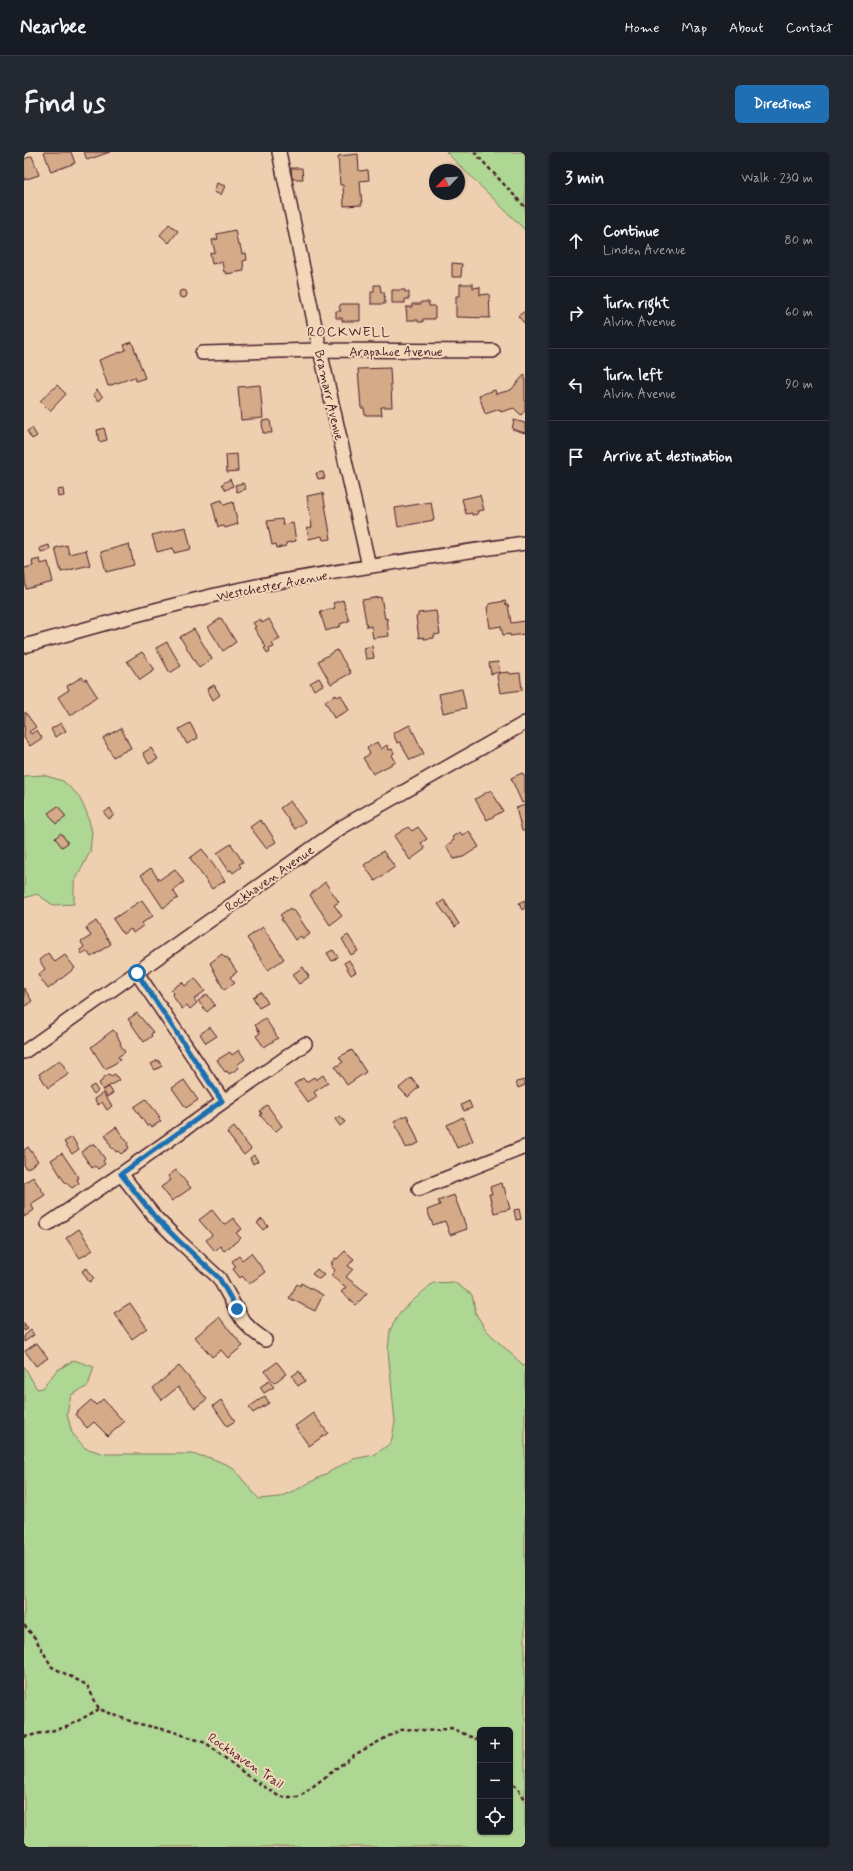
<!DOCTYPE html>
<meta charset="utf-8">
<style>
:root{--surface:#171b24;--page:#242831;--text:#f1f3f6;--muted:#9ea1a6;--line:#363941;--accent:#1f6fb2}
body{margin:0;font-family:Mynerve,sans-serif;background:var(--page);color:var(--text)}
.controls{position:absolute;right:12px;bottom:12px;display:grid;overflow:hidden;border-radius:6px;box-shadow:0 1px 3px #0004}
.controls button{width:36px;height:36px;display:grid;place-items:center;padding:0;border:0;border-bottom:1px solid var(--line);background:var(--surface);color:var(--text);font:20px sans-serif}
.compass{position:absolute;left:405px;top:12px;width:36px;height:36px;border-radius:50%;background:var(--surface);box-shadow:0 1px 3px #0004;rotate:245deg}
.stop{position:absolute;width:12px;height:12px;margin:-9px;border:3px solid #1f6fb2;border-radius:50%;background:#fff}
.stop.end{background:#1f6fb2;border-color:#fff;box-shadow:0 1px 4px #0008}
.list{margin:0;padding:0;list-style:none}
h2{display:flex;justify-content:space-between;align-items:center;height:52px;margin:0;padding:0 16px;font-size:17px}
h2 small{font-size:13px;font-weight:400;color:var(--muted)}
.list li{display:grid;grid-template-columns:26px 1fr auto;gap:12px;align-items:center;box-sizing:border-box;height:72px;padding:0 16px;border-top:1px solid var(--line)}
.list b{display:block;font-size:15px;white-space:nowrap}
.list p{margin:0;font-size:13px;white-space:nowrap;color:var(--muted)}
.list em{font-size:13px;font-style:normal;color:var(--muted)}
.icon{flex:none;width:22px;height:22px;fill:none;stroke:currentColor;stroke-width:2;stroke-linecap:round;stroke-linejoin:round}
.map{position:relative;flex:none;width:501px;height:1695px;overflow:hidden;border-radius:6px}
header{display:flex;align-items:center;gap:24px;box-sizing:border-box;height:56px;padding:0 20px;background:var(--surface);border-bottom:1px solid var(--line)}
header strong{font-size:19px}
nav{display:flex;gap:22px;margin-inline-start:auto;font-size:14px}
.intro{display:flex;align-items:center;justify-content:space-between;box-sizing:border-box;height:96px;padding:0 24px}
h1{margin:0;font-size:28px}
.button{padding:10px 18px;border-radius:6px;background:var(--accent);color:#fff;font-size:14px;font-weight:700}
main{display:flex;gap:24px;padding:0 24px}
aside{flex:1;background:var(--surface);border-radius:6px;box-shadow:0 1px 3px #0004}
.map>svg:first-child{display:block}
.green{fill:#aed793;stroke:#7c7b5f;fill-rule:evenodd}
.building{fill:#d4aa88;stroke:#4a1f2b}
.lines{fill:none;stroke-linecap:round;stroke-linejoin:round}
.minor-casing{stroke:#4a1f2b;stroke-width:16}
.path{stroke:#4a1f2b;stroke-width:2.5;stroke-dasharray:4 3;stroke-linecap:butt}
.minor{stroke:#f2d7b9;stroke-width:13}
.route{stroke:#1f6fb2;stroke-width:5}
.labels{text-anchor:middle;stroke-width:4;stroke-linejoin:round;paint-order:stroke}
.street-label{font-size:13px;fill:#4a1f2b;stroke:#f2d7b9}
.neighbourhood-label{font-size:14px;letter-spacing:1px;fill:#4a1f2b;stroke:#f2d7b9}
</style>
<header>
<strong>Nearbee</strong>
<nav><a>Home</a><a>Map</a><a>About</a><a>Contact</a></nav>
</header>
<div class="intro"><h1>Find us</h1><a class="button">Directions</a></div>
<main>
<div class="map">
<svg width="501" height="1695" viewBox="0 0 501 1695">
<rect width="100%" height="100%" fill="#eed0b1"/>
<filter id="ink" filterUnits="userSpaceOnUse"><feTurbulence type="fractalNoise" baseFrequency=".025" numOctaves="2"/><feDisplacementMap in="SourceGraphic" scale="8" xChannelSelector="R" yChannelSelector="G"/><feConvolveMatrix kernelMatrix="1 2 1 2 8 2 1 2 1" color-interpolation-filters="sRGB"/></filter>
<g filter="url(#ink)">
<path class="green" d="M422 0H501V78Z
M19 623 39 629 54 643 63 661 68 680 66 700 50 731V752L29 753 13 742 0 746V624Z
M430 1130 448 1143 452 1162 462 1178 501 1215V1695H0V1214L13 1237 19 1236 32 1219 50 1208 70 1215 64 1234 47 1243 43 1262 48 1281 61 1296 81 1302H167L187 1306 208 1315 235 1347 255 1345 274 1337 329 1307 350 1303 367 1291 371 1270 364 1198 366 1178 376 1160 409 1131ZM456 1578H486V1680H456Z"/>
<path class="building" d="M20 0H47L51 11 27 20Z
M60 0H86L63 8Z
M334 2 335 19 344 18 345 28 336 29 338 53 320 54 319 33H316L314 4Z
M8 4 15 23 0 28V7Z
M267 16H278L279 27H268Z
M193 31 201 34 197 43 190 40Z
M145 72 154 79 145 91 136 83Z
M211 78 214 93H216L218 102 222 101 223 108 219 109 220 119 202 122V120H200L198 110 188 112 186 101 191 100 188 88 194 87 193 82Z
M428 111 438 112 437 125H428Z
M436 132H449V136L456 135V143L465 142 466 166 432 165V144H436Z
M350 133H356L357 140H360L361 152H347V140H350Z
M368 138H381V140H385V147H381V151H368Z
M155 142a4 4 0 1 1 8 0a4 4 0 1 1-8 0Z
M397 150H405V154H411V167H399V170H394V168H383L382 155H388V152H397Z
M317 152H336V169H318V166H312V159H317L315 155Z
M501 159V172L494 164Z
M108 190 121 226 112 229 111 225 84 234 75 208 102 198 100 193Z
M366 216 368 255H357L358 263H341L340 256H337L334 217Z
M501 222V259L497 263 490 256 477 260 476 257 461 262 455 243 471 238 472 242 487 238Z
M33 233 42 242 26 259 16 249Z
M236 233 239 266 217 268 214 235Z
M73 238 79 245 75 249 69 243Z
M246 268 248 281H239L238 269Z
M490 268 501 271V281L488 277Z
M8 276 13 284 8 287 3 279Z
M80 276 83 288 75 290 73 278Z
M213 302 214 319 203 320 202 303Z
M299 320 301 326 294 327 292 321Z
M206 327 209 334 202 338 198 332Z
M219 331 222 337 213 340 211 333Z
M39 337 40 344 34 345 33 338Z
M299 341 307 387 299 388 298 384 285 387 283 376 288 375 283 344Z
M456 343 460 358 453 359 454 362 448 363V361L442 362 438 347Z
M198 348 200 353 209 350 214 372 201 376 200 374 194 375 188 351Z
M407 350 410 368 374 375 371 356Z
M258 367 259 373 269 371 272 389 262 391V394L253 396 252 392 248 393 243 369Z
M162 375 167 397 150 401 149 396 133 400 128 383Z
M105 392 110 413 82 420 77 400Z
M25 393 26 398 17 400 16 396Z
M43 393 45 402 62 398 66 413 37 420 31 396Z
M16 407 17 412 24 410 29 430 2 437 0 416 9 414 8 409Z
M357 445 361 467 363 466 365 484 349 486 347 474 343 475 338 448Z
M319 448 325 469 316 472 317 474 302 479 296 460 311 456 309 451Z
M481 449 482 453 484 452 487 471 501 469V482L486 484V482L479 483 477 474 466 476 463 455H465V452Z
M412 459 416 482 410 483V486L400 487 399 485 395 486 392 465 394 464V461Z
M197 466 212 490 199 499 184 475Z
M236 467 238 471 245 467 256 487 248 491 250 495 245 497 246 500 244 502 240 496 242 495 230 476 232 475 229 471Z
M170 477 188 507 175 516 156 485Z
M143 490 157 514 146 521 132 496Z
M348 494 350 506 342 507 340 496Z
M313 498 327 521 307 532 294 509Z
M118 500 131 518 116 528 103 509Z
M474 510 476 520 467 522 465 511Z
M485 520 486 522 496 521 498 538 476 541 473 524 475 521Z
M58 525 60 528 62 527 73 544 46 564 34 545 45 538 43 534Z
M295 526 299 533 290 538 286 531Z
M190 533 196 543 189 548 183 537Z
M438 537 442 556 419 561 415 542Z
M312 543 313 545 317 543 325 558 310 566 301 549Z
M1 560 12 575 5 580 7 582 13 578 18 586 6 594 0 586Z
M37 571 42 579 31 585 27 577Z
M166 571 174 586 163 592 155 577Z
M386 573 400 602 386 608 376 590 373 591 369 581Z
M97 576 107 596 89 605 79 586Z
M353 590 357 597 363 593 365 598 368 597 370 601 368 603 372 610 349 622 339 606 346 602 343 596Z
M127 596 134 607 125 612 119 601Z
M498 621 501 625V650L498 651 487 626Z
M467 638 479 659 463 668 451 647Z
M266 649 281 670 271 677 256 656Z
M501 653V679H498L492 656Z
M34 654 42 665 32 672 24 661Z
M86 656 90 663 85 667 80 661Z
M236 668 239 672 240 671 252 690 242 696 226 675Z
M384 675 388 679 394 675 403 687 397 691 401 697 386 708 370 684Z
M445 679 455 695 439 705 430 707 422 694 430 688 428 685 436 680 438 683Z
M37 681 44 691 38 695 31 686Z
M207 692 219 710 215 712 217 715 209 721 207 718 205 719 193 701Z
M178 697 201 729 188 737 166 706Z
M359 699 371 715 351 729 340 713Z
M127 716 135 728 151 717 160 730 149 738 154 746 139 756 117 723Z
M301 730 315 750 310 753 318 764 306 773 286 743Z
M118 748 129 764 118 771 120 773 109 781 107 777 99 782 89 767Z
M420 748 435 772 431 775 414 752Z
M501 748V756L498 758 495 751Z
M266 756 268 759 270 758 286 782 279 787 277 784 271 788 257 767 259 766 256 763Z
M72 769 87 792 67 805 63 799 58 802 56 798 60 795 57 790 67 784 62 776Z
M239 775 260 807 244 818 223 786Z
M324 783 334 799 327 803 318 787Z
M309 798 314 805 308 809 303 801Z
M24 801 31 810 41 803 51 816 24 837 14 823 21 817 15 808Z
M198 802 201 806 203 805 213 820 206 825 211 831 200 838 186 811Z
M325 808 332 820 327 823 320 811Z
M279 815 285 825 275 832 268 823Z
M171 826 181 839 170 847 173 851 166 857 163 853 158 857 148 843 150 841 147 838 158 830 161 834Z
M0 836 8 849 0 855Z
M237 840 244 851 235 856 229 845Z
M183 842 191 853 183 860 174 849Z
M113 861 129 880 127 882 128 884 120 890 104 867Z
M241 866 254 886 240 895 232 884 236 881 231 873Z
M186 875 193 884 182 891 176 882Z
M89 878 91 880 97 891 96 892 101 900 94 905 97 908 81 917 67 895Z
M215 898 221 907 213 913 215 916 205 922 203 919 201 920 193 908 206 900 208 903Z
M328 898 342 920 323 933 311 915 319 910 315 905Z
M36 908 45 922 24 936 15 922Z
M134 908 138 914 131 918 127 912Z
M85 922 87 924 91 922 95 928 79 938 75 931 79 928 78 927Z
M299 923 304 931 290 940 293 945 284 951 270 932 279 926 282 930 290 925 292 928Z
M387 926 395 935 384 945 375 936Z
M160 928 174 948 162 956 148 936Z
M501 928V933L494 936 492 930Z
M70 933 74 939 70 942 65 936Z
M85 935 89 941 83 945 79 938Z
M79 941 88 954 83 958 78 950 74 953 70 947Z
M122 947 136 965 134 966 137 969 128 975 126 973 123 974 110 955Z
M445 949 448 956 440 959 437 953Z
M243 953 258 974 251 980 236 963 238 962 236 959Z
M383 963 395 991 382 996 370 969Z
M316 964 321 970 316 974 311 967Z
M439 965 449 989 433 996 423 973Z
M92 975 104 991 103 992 105 996 97 1002 94 999 92 1000 89 996 88 997 81 983Z
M210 975 227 997 220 1003 203 981Z
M48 985 55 997 48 1002 40 990Z
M70 991 81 1007 79 1009 81 1012 74 1017 71 1014 68 1016 57 1000Z
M4 995 14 1009 3 1017 0 1013V998Z
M38 1001 55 1026 53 1027 55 1031 48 1036 40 1029 27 1008Z
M230 1003 234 1009 229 1012 226 1006Z
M152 1018 167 1036 148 1049 137 1035 147 1028 144 1024Z
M9 1025 21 1043 7 1052 10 1058 0 1065V1031Z
M477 1031 478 1035H480L486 1057 470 1061 465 1042H468L466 1035Z
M430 1043 443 1077 426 1083 421 1069 409 1073 403 1058 416 1053 414 1049Z
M495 1057 497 1067 492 1068 490 1058Z
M188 1058 200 1073 209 1066 218 1077 212 1081 217 1086 200 1099 196 1094 191 1099 182 1088 188 1083 175 1068Z
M238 1067 244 1074 239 1078 233 1071Z
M55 1077 69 1098 56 1106 42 1086Z
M321 1099 330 1107 324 1114 329 1117 322 1125 343 1141 332 1153 317 1140 322 1135 307 1124 311 1118 307 1114 309 1112 307 1111 311 1106 313 1107Z
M227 1101 241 1120 225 1132 218 1124 216 1126 209 1117 212 1115 208 1109 215 1104 218 1108Z
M63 1116 70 1127 65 1130 58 1119Z
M293 1117 300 1123 295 1127 288 1122Z
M277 1131 299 1143 291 1159 265 1146 273 1132 276 1134Z
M106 1151 123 1176 108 1187 90 1161Z
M195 1165 219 1194 204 1206 197 1198 188 1205 171 1185Z
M0 1171 4 1177 0 1179Z
M7 1178 10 1183 0 1190V1184Z
M13 1191 24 1206 12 1214 1 1199Z
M253 1210 262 1222 250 1231 241 1219Z
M155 1214 183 1247 171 1256 154 1235 138 1248 129 1236Z
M275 1219 281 1229 274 1234 268 1224Z
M245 1229 250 1235 240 1241 236 1235Z
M241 1244 245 1251 229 1261 225 1255Z
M79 1247 100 1270 84 1284 70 1270 63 1276 51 1262 67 1248 72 1253Z
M197 1248 211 1269 203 1274 189 1254Z
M289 1261 304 1281 285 1294 271 1274Z"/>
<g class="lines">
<g class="minor-casing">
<path id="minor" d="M255 0 296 198 345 414
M178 201 296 198 469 199
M0 494C77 473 154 450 232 434 321 417 411 404 501 391
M113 821 199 949
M0 900 318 675 501 571
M97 1022 131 1065 154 1088 195 1126 219 1169 229 1179 241 1188
M395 1037 501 995
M24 1072 97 1022 281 892"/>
</g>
<path class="path" d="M450 0 501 55
M0 1473 11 1486 28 1515 63 1533 75 1557 111 1571 147 1579 182 1591 224 1624 256 1645H275L330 1603 376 1578 389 1577 410 1579 427 1576 456 1589
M0 1585 43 1575 75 1557
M486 1626 501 1647"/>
<use href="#minor" class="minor"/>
</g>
</g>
<g class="lines" filter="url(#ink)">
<path class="route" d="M113 821 198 949 97 1022 131 1065 154 1088 195 1126 213 1157"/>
</g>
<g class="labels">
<g class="street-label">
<text x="372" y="204">Arapahoe Avenue</text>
<text transform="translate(306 243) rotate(77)" y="5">Bramarr Avenue</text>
<text transform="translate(248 433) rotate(-11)" y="5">Westchester Avenue</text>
<text transform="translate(245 726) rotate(-35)" y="5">Rockhaven Avenue</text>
<text transform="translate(222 1608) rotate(34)" y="5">Rockhaven Trail</text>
</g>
<g class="neighbourhood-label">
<text x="325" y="184">ROCKWELL</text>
</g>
</g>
</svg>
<div class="controls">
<button>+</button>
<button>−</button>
<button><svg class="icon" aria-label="locate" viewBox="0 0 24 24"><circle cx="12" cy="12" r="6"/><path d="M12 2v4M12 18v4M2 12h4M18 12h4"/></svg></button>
</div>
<svg class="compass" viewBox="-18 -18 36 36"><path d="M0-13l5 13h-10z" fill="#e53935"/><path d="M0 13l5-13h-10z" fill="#9ea1a6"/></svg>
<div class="stop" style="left:113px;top:821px"></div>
<div class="stop end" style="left:213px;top:1157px"></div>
</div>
<aside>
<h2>3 min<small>Walk · 230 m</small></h2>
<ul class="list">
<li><svg class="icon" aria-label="ahead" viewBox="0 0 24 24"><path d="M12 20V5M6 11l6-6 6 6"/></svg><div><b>Continue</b><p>Linden Avenue</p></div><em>80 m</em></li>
<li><svg class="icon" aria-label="right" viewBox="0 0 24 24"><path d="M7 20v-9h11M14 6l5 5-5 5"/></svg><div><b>Turn right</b><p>Alvin Avenue</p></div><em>60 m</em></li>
<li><svg class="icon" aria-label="left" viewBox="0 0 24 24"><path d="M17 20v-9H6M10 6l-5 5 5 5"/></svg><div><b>Turn left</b><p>Alvin Avenue</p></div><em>90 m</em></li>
<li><svg class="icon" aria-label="arrive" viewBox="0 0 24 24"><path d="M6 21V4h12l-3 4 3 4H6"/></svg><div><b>Arrive at destination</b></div></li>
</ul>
</aside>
</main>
